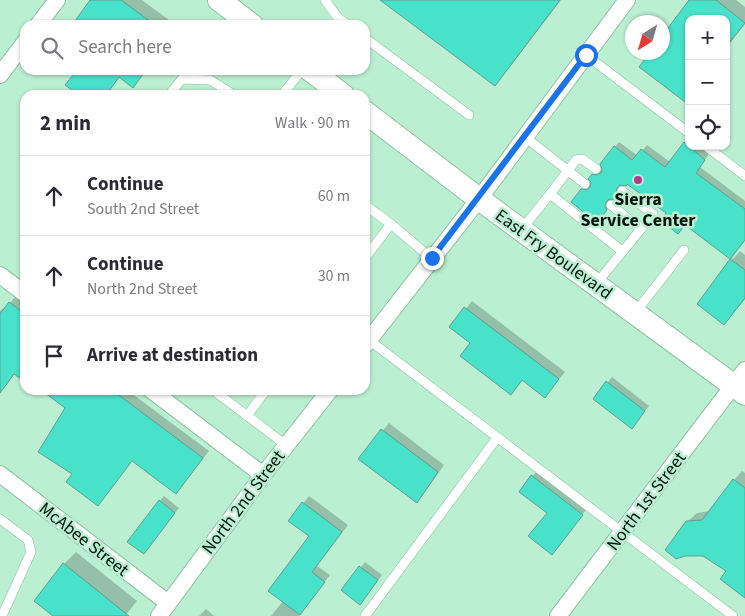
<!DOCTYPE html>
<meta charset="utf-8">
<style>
:root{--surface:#fff;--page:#f7f7f7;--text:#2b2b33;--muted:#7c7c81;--line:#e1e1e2}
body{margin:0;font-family:"Source Sans 3",sans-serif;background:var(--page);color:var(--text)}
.controls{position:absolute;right:15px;top:15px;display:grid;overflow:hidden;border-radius:10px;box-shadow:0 1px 4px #0004}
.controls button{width:45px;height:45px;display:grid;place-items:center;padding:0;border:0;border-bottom:1px solid var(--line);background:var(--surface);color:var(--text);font:25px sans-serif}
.compass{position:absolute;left:625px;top:15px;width:45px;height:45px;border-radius:50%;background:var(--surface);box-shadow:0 1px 4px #0004;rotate:217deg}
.stop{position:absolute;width:15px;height:15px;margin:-11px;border:4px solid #1a73e8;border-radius:50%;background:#fff}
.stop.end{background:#1a73e8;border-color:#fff;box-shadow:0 1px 5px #0008}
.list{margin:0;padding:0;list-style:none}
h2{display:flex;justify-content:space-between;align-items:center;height:65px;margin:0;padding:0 20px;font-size:21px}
h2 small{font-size:16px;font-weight:400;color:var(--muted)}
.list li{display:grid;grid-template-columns:32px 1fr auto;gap:15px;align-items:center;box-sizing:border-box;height:80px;padding:0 20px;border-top:1px solid var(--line)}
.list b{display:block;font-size:19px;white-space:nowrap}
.list p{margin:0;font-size:16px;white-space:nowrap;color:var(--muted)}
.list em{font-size:16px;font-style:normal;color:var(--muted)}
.icon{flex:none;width:28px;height:28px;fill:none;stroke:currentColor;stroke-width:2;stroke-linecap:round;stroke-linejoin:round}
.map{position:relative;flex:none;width:745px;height:616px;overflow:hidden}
.search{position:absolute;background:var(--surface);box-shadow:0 1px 4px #0004;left:20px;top:20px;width:350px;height:55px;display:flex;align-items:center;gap:12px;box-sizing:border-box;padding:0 18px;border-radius:15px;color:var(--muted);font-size:19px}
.panel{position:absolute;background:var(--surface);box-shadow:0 1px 4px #0004;left:20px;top:90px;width:350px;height:305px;border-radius:15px}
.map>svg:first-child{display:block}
.shadow{fill:#0003}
.building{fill:#48e1ca;stroke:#62a094}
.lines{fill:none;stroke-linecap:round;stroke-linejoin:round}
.lane-casing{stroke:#8dc0a4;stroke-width:10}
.street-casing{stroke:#8dc0a4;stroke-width:18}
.secondary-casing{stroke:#8dc0a4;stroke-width:24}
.lane{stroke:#fff;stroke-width:9}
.street{stroke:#fff;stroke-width:16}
.secondary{stroke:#fff;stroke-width:22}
.route{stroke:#1a73e8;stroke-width:6}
.poi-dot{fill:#b23b91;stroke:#bbefd2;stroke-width:2}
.labels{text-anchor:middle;stroke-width:5;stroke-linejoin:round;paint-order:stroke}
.poi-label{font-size:18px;font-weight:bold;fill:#02140b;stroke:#bbefd2}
.street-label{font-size:18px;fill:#02140b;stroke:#bbefd2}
</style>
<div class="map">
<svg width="745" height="616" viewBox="0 0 745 616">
<rect width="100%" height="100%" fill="#bbefd2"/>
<path class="shadow" d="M92 0H142L169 20 165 25H73Z
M382 0H561L503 76 495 85Z
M691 0H736L745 7V24L726 48V19H689L662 52Z
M78 70H147L133 86 120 77 106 95H81Z
M211 90 217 95H206Z
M689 140V146H700L709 154 700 167 745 201V240L732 258 733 259 740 251 745 255V299L724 324 698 304 732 259 627 183 621 184 620 193 614 199 610 198V201L612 204 597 222 582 190 587 184 592 185 593 175 598 170 602 171 615 147 619 142 638 156 647 145 670 162Z
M16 296 25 302V380L15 373 0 393V311L3 308 5 309Z
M472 301 565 372 545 396 523 380 511 393 472 343 451 327Z
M612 377 649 406 636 422 595 399Z
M43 390H127L209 451 176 493 133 460 74 474 67 408Z
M389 423 444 465 423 495 416 502 360 459Z
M539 470 588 507 559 546 548 513 532 476Z
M742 471 745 473V597L727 571 687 522 697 513 710 511 734 480Z
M164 496 179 508 144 553 160 501Z
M309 496 348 525 317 566 330 575 299 616H271L283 601 311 536 290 520Z
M76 552 137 601 125 616H55L64 564Z
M365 562 382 575 364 599 343 590Z
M206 609 214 616H199Z"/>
<path class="building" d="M90 0H121L155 25H72Z
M380 0H560L495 86Z
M689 0H716L745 23 726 47V19H689V105L639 67 650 52H662V36Z
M77 70H146L133 88 119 77 106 95H79L65 85Z
M684 142 705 160 696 173 745 209V240L730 259 685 225 678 234 660 220 666 213 627 184 626 186 620 185 617 188 616 193 618 196 615 200 609 199 606 202 605 207 607 210 597 223 571 202 581 189 587 190 590 187 591 182 588 179 592 174 596 175 601 173 602 169 600 164 614 146 632 160 641 149 665 167Z
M730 259 745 270V298L724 325 697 304Z
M9 302 25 314V382L14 374 0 393V314Z
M464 307 559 379 545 398 522 380 511 395 460 356 470 343 449 327Z
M606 381 645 411 632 429 593 399Z
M41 390H112L203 458 176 494 132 461 98 506 66 482 72 474 38 452 65 408Z
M381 429 438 472 417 503 358 459Z
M531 475 583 515 552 555 528 536 547 513 519 492Z
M733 479 745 488V598L720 579 726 571 703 556H685L676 559 665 550 686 521 702 520Z
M159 500 175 513 144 554 127 542Z
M302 502 342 532 312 572 325 582 300 615 268 591 309 536 288 521Z
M63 563 129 616H53L34 601Z
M359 566 378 580 360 605 341 590Z"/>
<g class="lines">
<g class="lane-casing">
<path id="lane" d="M325 0 338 18 348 25
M365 38 469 115
M586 55 689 133
M169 95 182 79 210 80 234 95
M282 95 302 70
M525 137 585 184
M706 146 745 176
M622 191 653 214 641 229
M550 194 576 160 582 159 596 169
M365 205 391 224
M522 229 550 194 622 251
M365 258 391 224 432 259
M596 284 641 229 611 205
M635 313 684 250
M369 340 733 616
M213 390 286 445
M247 416 266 390
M0 519 28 540 31 552 2 616
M365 616 497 438"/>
</g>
<g class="street-casing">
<path id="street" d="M38 25 57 0
M0 75 25 42
M0 275 25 294
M365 345 479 199 627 0
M151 390 263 475
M0 474 168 603
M159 616 263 475 330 390
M558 616 745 370"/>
</g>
<g class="secondary-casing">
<path id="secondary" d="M219 0 252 25
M310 70 343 95
M365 112 479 199 745 394"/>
</g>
<use href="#lane" class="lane"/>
<use href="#street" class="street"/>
<use href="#secondary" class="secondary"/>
</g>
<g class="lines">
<path class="route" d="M432 258 586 55"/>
</g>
<circle class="poi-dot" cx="638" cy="180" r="5"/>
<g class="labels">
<g class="poi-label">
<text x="638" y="205">Sierra<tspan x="638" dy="21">Service Center</tspan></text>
</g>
<g class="street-label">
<text transform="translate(554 254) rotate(36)" y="6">East Fry Boulevard</text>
<text transform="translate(646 501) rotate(-53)" y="6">North 1st Street</text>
<text transform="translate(243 502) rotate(-53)" y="6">North 2nd Street</text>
<text transform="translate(84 539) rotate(38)" y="6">McAbee Street</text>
</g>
</g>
</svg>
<div class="controls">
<button>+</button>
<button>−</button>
<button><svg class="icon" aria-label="locate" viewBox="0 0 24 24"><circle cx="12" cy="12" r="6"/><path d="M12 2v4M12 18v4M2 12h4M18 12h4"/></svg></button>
</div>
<svg class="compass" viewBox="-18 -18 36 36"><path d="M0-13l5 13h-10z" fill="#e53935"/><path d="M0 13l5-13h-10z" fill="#7c7c81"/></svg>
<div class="stop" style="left:586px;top:55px"></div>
<div class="stop end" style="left:432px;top:258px"></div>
<div class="search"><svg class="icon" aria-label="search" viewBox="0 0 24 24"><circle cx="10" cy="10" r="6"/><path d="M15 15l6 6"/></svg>Search here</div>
<section class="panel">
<h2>2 min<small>Walk · 90 m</small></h2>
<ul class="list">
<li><svg class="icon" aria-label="ahead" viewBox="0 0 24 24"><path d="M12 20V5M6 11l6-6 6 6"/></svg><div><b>Continue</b><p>South 2nd Street</p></div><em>60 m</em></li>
<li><svg class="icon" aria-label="ahead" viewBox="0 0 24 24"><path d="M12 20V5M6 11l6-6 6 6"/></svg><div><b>Continue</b><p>North 2nd Street</p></div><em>30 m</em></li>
<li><svg class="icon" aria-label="arrive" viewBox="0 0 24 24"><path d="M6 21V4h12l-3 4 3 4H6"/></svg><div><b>Arrive at destination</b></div></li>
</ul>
</section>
</div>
